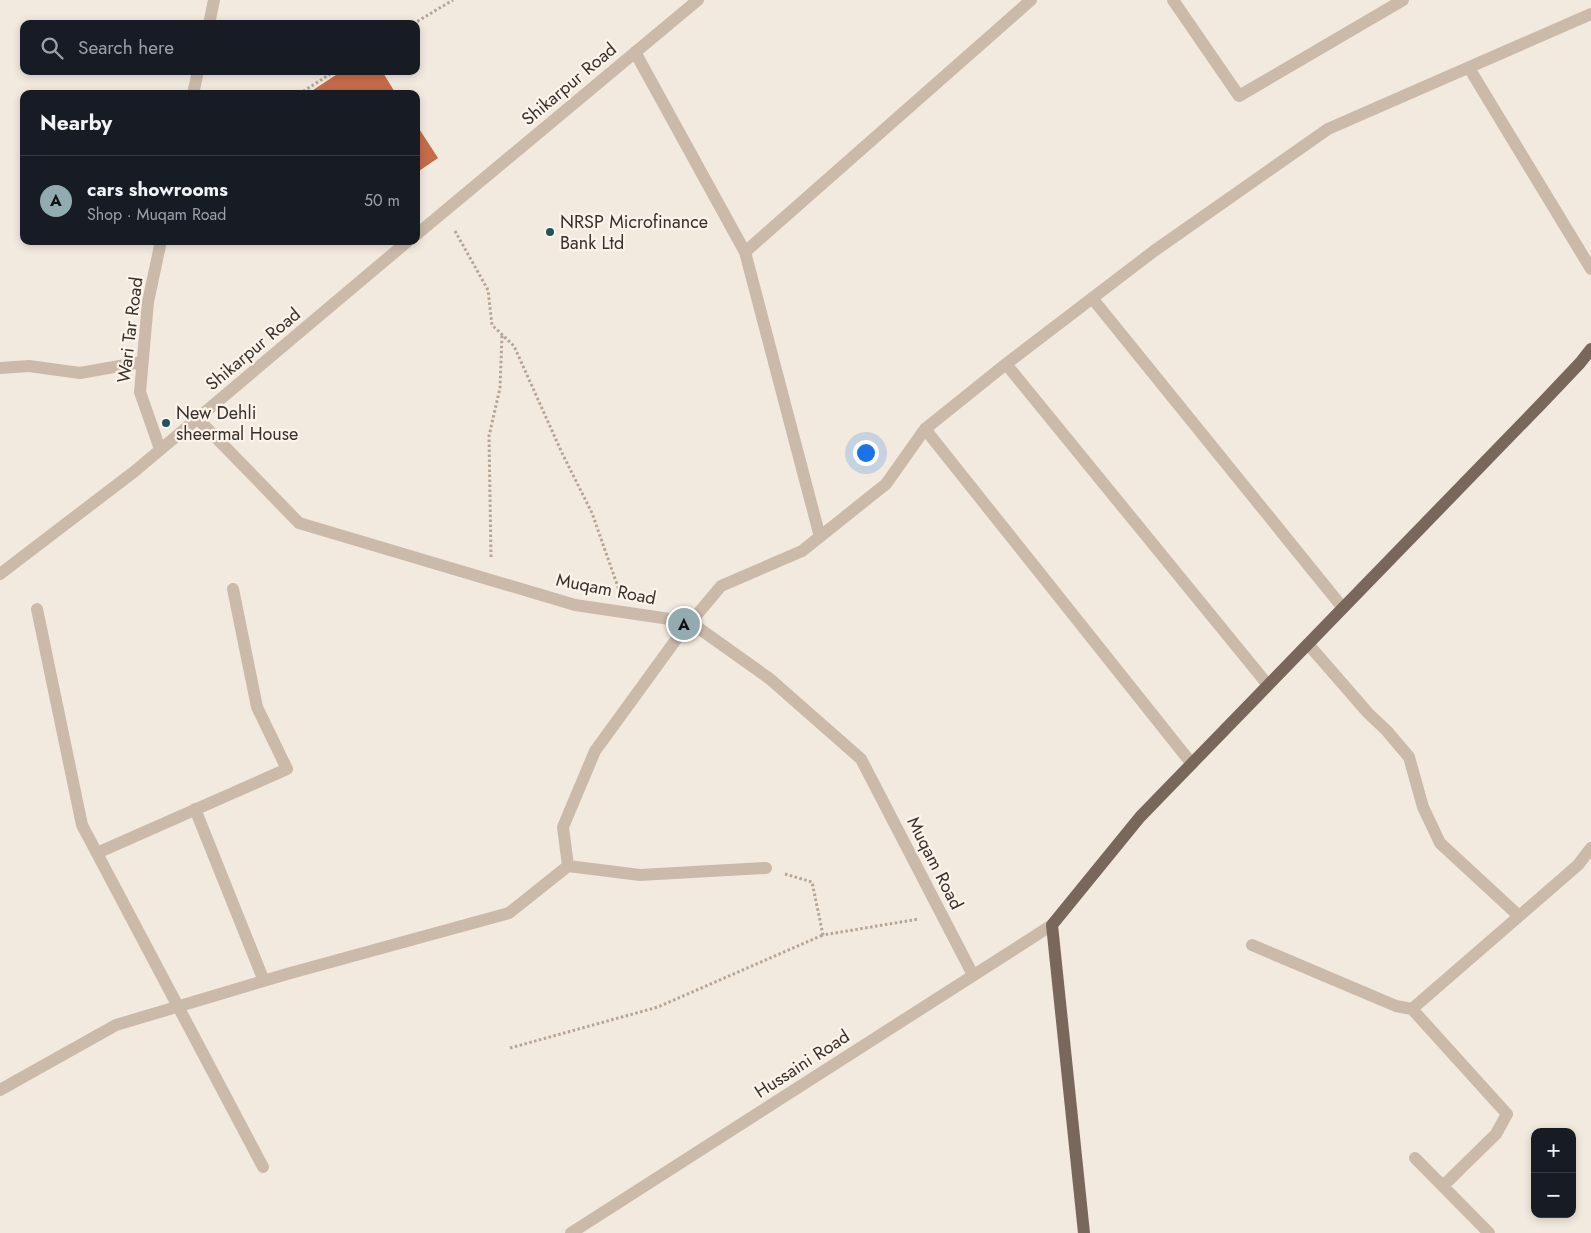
<!DOCTYPE html>
<meta charset="utf-8">
<style>
:root{--surface:#171b24;--page:#242831;--text:#f1f3f6;--muted:#9ea1a6;--line:#363941;--accent:#92abb0}
body{margin:0;font-family:Jost,sans-serif;background:var(--page);color:var(--text)}
.controls{position:absolute;right:15px;bottom:15px;display:grid;overflow:hidden;border-radius:10px;box-shadow:0 2px 8px #0003}
.controls button{width:45px;height:45px;display:grid;place-items:center;padding:0;border:0;border-bottom:1px solid var(--line);background:var(--surface);color:var(--text);font:25px sans-serif}
.you{position:absolute;left:865px;top:452px;width:18px;height:18px;margin:-12px;border:4px solid #fff;border-radius:50%;background:#1a73e8;box-shadow:0 0 0 8px #1a73e833}
.badge{display:grid;place-items:center;width:32px;height:32px;border-radius:50%;background:var(--accent);color:#111;font-size:16px;font-weight:700}
.pin{position:absolute;translate:-50% -50%;border:2px solid #fff;box-shadow:0 1px 5px #0006}
.list{margin:0;padding:0;list-style:none}
h2{display:flex;justify-content:space-between;align-items:center;height:65px;margin:0;padding:0 20px;font-size:21px}
h2 small{font-size:16px;font-weight:400;color:var(--muted)}
.list li{display:grid;grid-template-columns:32px 1fr auto;gap:15px;align-items:center;box-sizing:border-box;height:90px;padding:0 20px;border-top:1px solid var(--line)}
.list b{display:block;font-size:19px;white-space:nowrap}
.list p{margin:0;font-size:16px;white-space:nowrap;color:var(--muted)}
.list em{font-size:16px;font-style:normal;color:var(--muted)}
.icon{flex:none;width:28px;height:28px;fill:none;stroke:currentColor;stroke-width:2;stroke-linecap:round;stroke-linejoin:round}
.map{position:relative;flex:none;width:1591px;height:1233px;overflow:hidden}
.search{position:absolute;background:var(--surface);box-shadow:0 2px 8px #0003;left:20px;top:20px;width:400px;height:55px;display:flex;align-items:center;gap:12px;box-sizing:border-box;padding:0 18px;border-radius:10px;color:var(--muted);font-size:19px}
.panel{position:absolute;background:var(--surface);box-shadow:0 2px 8px #0003;left:20px;top:90px;width:400px;height:155px;border-radius:10px}
.map>svg:first-child{display:block}
.building{fill:#c66c4a}
.lines{fill:none;stroke-linecap:round;stroke-linejoin:round}
.path{stroke:#b7a594;stroke-width:3;stroke-dasharray:2.5 2.5;stroke-linecap:butt}
.minor{stroke:#cbbaaa;stroke-width:12}
.major{stroke:#7a675b;stroke-width:12}
.poi-dot{fill:#1f545a;stroke:#faf4eb;stroke-width:2}
.labels{text-anchor:middle;stroke-width:4.5;stroke-linejoin:round;paint-order:stroke}
.street-label{font-size:18px;fill:#392f2a;stroke:#faf4eb}
.poi-label{font-size:18px;fill:#392f2a;stroke:#faf4eb;text-anchor:start}
</style>
<div class="map">
<svg width="1591" height="1233" viewBox="0 0 1591 1233">
<rect width="100%" height="100%" fill="#f3eadf"/>
<path class="building" d="M342 71H382L396 94H307Z
M416 124 438 158 416 173Z"/>
<g class="lines">
<path class="path" d="M413 24 453 0
M299 94 335 71
M455 231 488 290 492 325 514 346 562 453 592 513 619 590
M491 557 489 436 500 388 502 335
M785 874 812 882 823 935 919 919
M510 1048 658 1007 823 935"/>
<path class="minor" d="M1173 0 1239 96 1403 0
M209 24 214 0
M635 52 745 252 820 537
M1469 68 1591 269
M193 94 198 71
M416 235 698 0
M745 252 1031 0
M1092 298 1343 608
M1006 364 1268 685
M0 368 29 366 80 373 142 362
M197 418 299 523 575 605 690 622 770 679 861 759 973 975
M925 429 1192 764
M160 449 140 392 148 302 161 241
M0 574 135 471 408 241
M37 609 82 825 263 1167
M1308 644 1368 713 1387 731 1409 757 1423 807 1440 843 1519 916
M195 809 264 981
M97 853 287 769 257 707 233 589
M568 866 563 827 595 751 675 641 721 586 802 551 886 484 925 429 1006 364 1154 251 1328 129 1591 14
M1252 945 1396 1006 1412 1009 1578 865 1591 848
M1412 1009 1507 1114 1496 1134 1443 1186
M0 1090 116 1025 287 974 509 913 568 866 640 875 766 868
M1415 1158 1489 1233
M571 1233 1052 925"/>
<path class="major" d="M1084 1233 1052 925 1140 817 1543 402 1580 363 1591 349"/>
</g>
<g class="poi-dot">
<circle cx="550" cy="232" r="5"/>
<circle cx="166" cy="423" r="5"/>
</g>
<g class="labels">
<g class="street-label">
<text transform="translate(569 84) rotate(-40)" y="6">Shikarpur Road</text>
<text transform="translate(130 330) rotate(-83)" y="6">Wari Tar Road</text>
<text transform="translate(253 349) rotate(-40)" y="6">Shikarpur Road</text>
<text transform="translate(606 589) rotate(11)" y="6">Muqam Road</text>
<text transform="translate(935 863) rotate(63)" y="6">Muqam Road</text>
<text transform="translate(802 1064) rotate(-33)" y="6">Hussaini Road</text>
</g>
<g class="poi-label">
<text x="560" y="228">NRSP Microfinance<tspan x="560" dy="21">Bank Ltd</tspan></text>
<text x="176" y="419">New Dehli<tspan x="176" dy="21">sheermal House</tspan></text>
</g>
</g>
</svg>
<div class="controls">
<button>+</button>
<button>−</button>
</div>
<div class="you"></div>
<div class="pin badge" style="left:684px;top:624px">A</div>
<div class="search"><svg class="icon" aria-label="search" viewBox="0 0 24 24"><circle cx="10" cy="10" r="6"/><path d="M15 15l6 6"/></svg>Search here</div>
<section class="panel">
<h2>Nearby<small></small></h2>
<ul class="list">
<li><span class="badge">A</span><div><b>cars showrooms</b><p>Shop · Muqam Road</p></div><em>50 m</em></li>
</ul>
</section>
</div>
